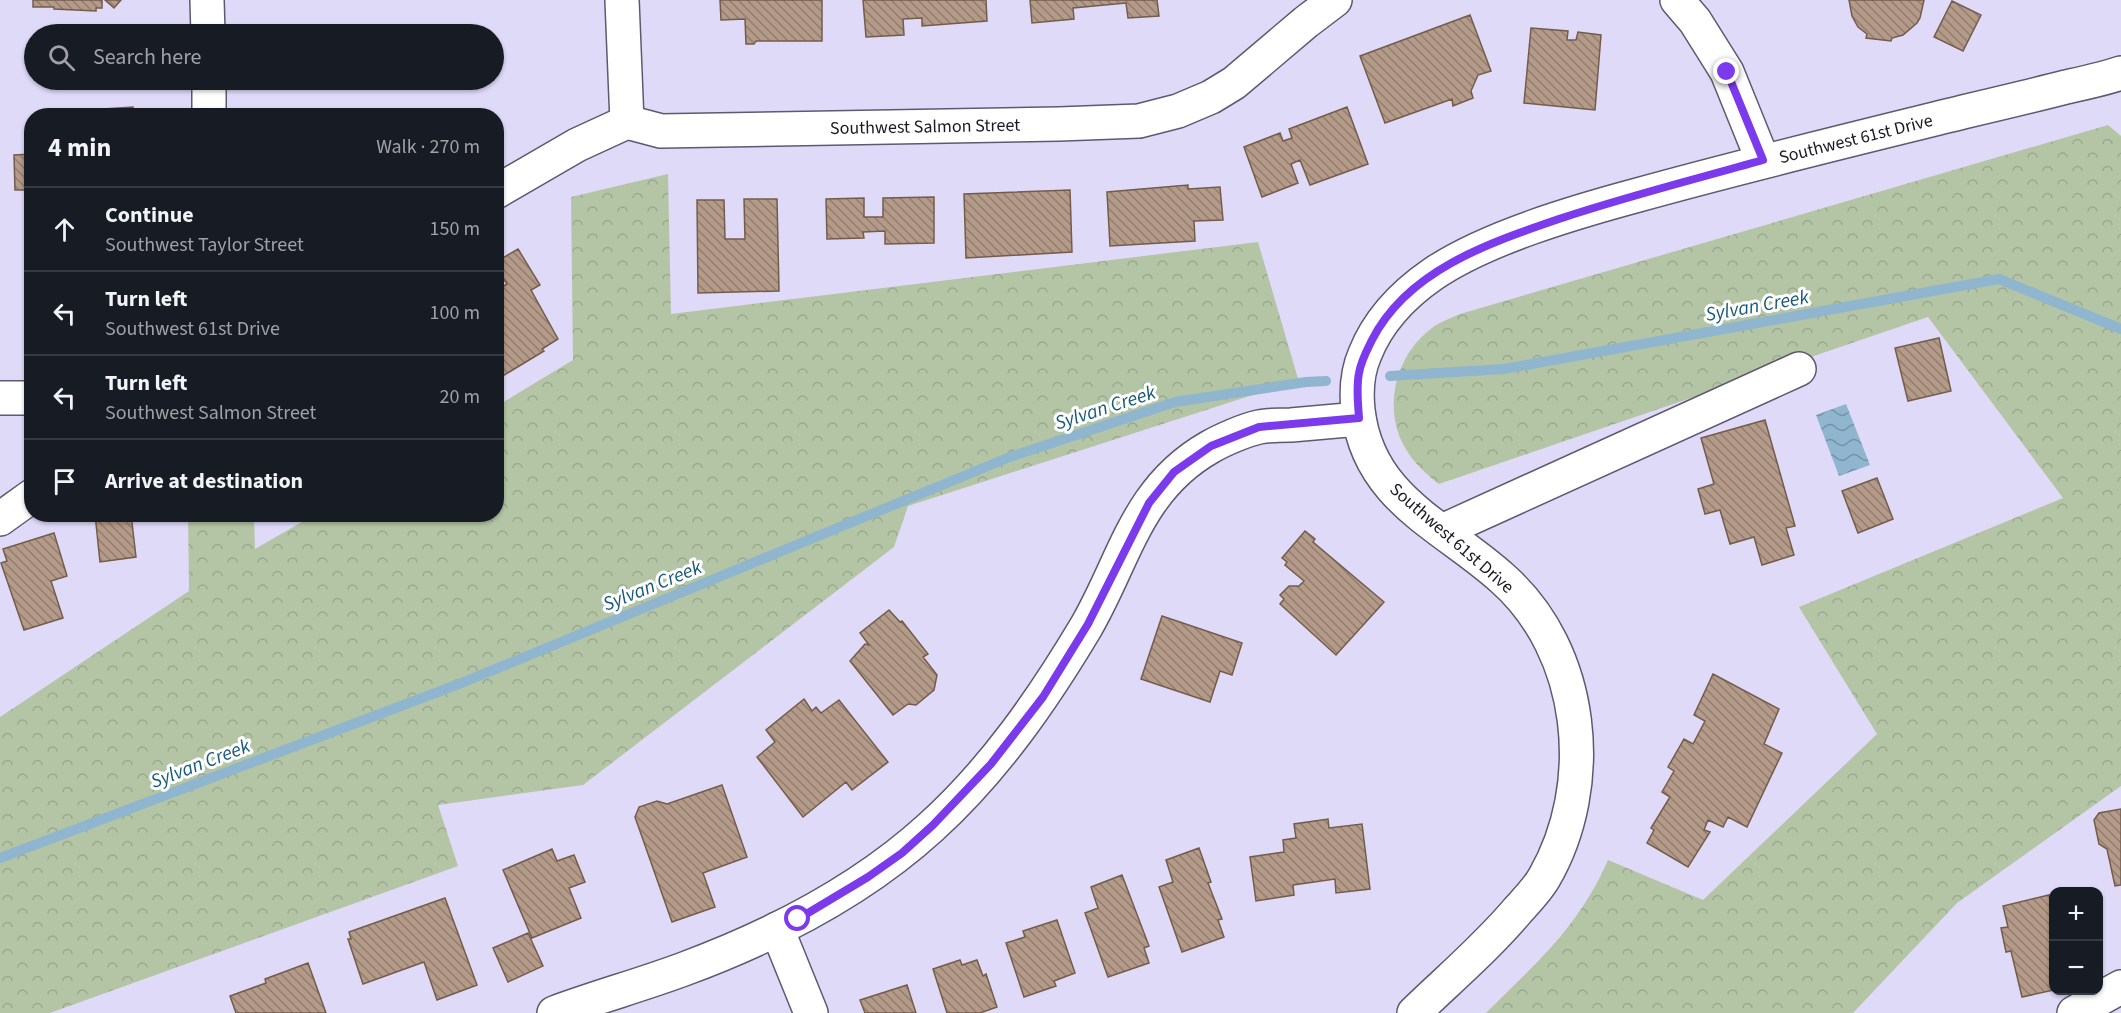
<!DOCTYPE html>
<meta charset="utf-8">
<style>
:root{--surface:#171b24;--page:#242831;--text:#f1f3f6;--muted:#9ea1a6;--line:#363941}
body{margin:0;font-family:"Source Sans 3",sans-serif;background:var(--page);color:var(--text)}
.controls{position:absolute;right:18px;bottom:18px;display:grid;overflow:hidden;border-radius:12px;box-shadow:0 2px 4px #0004}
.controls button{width:54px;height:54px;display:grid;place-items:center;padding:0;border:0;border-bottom:2px solid var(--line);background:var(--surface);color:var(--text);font:30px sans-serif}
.stop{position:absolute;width:18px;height:18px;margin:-14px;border:4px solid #7c3aed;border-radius:50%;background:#fff}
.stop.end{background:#7c3aed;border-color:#fff;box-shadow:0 2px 6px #0008}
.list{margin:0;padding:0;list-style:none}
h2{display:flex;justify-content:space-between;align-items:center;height:78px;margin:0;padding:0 24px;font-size:26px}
h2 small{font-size:20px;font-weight:400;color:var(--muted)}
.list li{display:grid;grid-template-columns:39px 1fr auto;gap:18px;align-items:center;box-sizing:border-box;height:84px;padding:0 24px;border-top:2px solid var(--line)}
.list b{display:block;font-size:22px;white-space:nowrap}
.list p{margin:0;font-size:20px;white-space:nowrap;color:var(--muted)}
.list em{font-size:20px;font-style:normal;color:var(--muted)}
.icon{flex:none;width:33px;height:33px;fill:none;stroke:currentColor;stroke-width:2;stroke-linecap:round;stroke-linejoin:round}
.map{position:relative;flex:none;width:2121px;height:1013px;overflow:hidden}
.search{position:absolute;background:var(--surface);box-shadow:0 2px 4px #0004;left:24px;top:24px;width:480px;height:66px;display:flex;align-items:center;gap:15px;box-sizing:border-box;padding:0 21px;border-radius:33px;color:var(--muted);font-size:22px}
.panel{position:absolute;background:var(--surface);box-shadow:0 2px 4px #0004;left:24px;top:108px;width:480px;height:414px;border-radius:24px}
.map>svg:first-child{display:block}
.forest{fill:url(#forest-crowns)}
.water{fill:url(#water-waves)}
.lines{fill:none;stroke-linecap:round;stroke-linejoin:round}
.stream{stroke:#8fb6ce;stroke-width:10}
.building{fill:url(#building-back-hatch);stroke:#745c4c;stroke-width:1.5}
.minor-casing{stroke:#5e5972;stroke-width:36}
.minor{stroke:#fff;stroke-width:33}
.route{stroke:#7c3aed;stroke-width:8}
.labels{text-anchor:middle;stroke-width:6;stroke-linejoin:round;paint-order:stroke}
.street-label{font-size:18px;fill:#1b1923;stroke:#fff}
.water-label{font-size:20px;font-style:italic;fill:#17597b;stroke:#fff}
</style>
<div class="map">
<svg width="2121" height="1013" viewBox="0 0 2121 1013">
<defs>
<pattern id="forest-crowns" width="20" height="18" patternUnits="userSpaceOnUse" patternTransform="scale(1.5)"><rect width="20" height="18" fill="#b4c5a5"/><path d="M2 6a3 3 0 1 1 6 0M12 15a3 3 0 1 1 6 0" fill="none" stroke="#9aa98e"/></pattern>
<pattern id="water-waves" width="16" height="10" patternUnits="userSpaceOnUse" patternTransform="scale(1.5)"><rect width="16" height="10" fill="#8fb6ce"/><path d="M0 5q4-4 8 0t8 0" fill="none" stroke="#7493a7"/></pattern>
<pattern id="building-back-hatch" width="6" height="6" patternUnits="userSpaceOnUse" patternTransform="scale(1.5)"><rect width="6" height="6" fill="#b49a88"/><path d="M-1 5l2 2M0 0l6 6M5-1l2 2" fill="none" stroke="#927d6f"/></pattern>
</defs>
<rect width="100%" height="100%" fill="#dfdaf7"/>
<path class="forest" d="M2108 125 2121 136V786L1957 903 1853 1013H1486C1536 963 1579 927 1608 860L1703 900 1877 734 1799 607 2063 498 1928 317 1439 484C1423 472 1409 458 1401 440 1384 401 1398 353 1432 328 1440 322 1451 318 1460 314Z
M668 174 671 314 1258 242 1299 382 1290 383 908 506 894 547 583 785 438 805 458 866 50 1013H0V717L189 591 188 515H254L255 549 314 515 496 514 497 406 573 360 571 197Z"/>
<path class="water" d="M1846 404 1870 465 1839 476 1816 415Z"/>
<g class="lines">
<path class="stream" d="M1390 376 1504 369 1999 279 2121 329
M0 858 459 684 1010 457 1175 402 1306 382 1326 381"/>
</g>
<path class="building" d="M33 0H102V8H96V11L54 9V7H33Z
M105 0H121L114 8Z
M720 0H822V41H756L754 44H746L745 19 721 20Z
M863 0H986L987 21 922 26V18L903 19 904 35 866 37Z
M1030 0H1157L1159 16 1128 18 1126 3 1073 8 1074 19 1032 23Z
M1849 0H1924L1920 18 1917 23 1903 35 1892 38 1891 41 1866 38 1867 34 1858 27 1852 16Z
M1952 1 1981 15 1963 51 1934 37Z
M1470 15 1491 71 1478 75 1471 91 1473 98 1453 106 1452 99 1385 123 1360 56Z
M1531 28 1568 31 1567 40H1576L1578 32 1601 35 1595 110 1524 103Z
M133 107V116H104V109Z
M1347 107 1368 164 1310 185 1300 160 1291 164 1298 183 1262 197 1244 147 1280 133 1283 141 1292 138 1289 129Z
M32 154V190H15L14 155Z
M1188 185V189L1220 187 1223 220 1194 221 1195 241 1110 246 1107 192Z
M1070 190 1072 252 966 258 964 194Z
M934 197V243L885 244V231L863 232 864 238 827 239 826 199 864 198V217H883V198Z
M744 199H777L779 291 698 293 697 200H724L725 239H745Z
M518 249 540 285 531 290 558 339 542 349 544 351 496 380V291L507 284 496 267V262Z
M1939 338 1951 391 1908 401 1895 348Z
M1765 420 1795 526 1786 528 1794 555 1762 565 1754 537 1730 544 1720 510 1705 514 1698 489 1714 484 1701 438Z
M1877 478 1893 519 1858 533 1842 491Z
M95 514H131L136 557 100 562Z
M1305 531 1315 539 1313 542 1384 602 1336 655 1280 604 1284 599 1280 595 1289 586H1299L1304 581 1285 565 1287 562 1282 558Z
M54 533 67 576 51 581 63 618 24 630 1 563 7 561 3 549Z
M889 610 900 622 902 621 928 654 923 657 937 675 934 690 916 705 908 704 893 715 850 661 865 644 869 645 860 633Z
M1162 616 1242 643 1232 675 1220 671 1210 702 1141 679Z
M1713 674 1779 709 1764 744 1782 753 1747 827 1728 817 1723 827 1708 820 1704 830 1710 832 1688 867 1647 843 1654 830 1651 828 1670 797 1662 792 1674 771 1668 767 1684 739 1693 744 1705 721 1694 715Z
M804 699 812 711 816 707 821 713 839 700 888 762 852 790 846 782 803 817 757 757 775 742 766 730Z
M722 785 747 857 703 873 715 907 672 922 635 817 639 807 657 801 667 804Z
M2121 809V885L2115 886 2107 849 2099 844 2094 820 2099 813Z
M1328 819 1329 828 1362 824 1370 889 1336 893 1335 879 1293 885 1294 895 1256 901 1250 857 1284 852 1283 840 1296 838 1294 824Z
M1199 848 1211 882 1208 883 1222 919 1218 920 1224 937 1182 952 1159 887 1173 882 1166 860Z
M552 849 557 861 574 855 585 882 569 888 581 918 532 938 503 870Z
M1122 875 1149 946 1144 948 1149 963 1108 977 1085 913 1098 908 1091 887Z
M2049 895 2054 913V990L2022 997 2011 951 2006 952 2001 928 2008 927 2003 906Z
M445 898 477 985 437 1000 424 962 363 984 348 939H351L349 932Z
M1057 920 1075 973 1054 981 1056 986 1024 997 1006 943 1025 937 1023 931Z
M528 933 543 966 508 982 493 948Z
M960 960 962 965 977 960 983 976 986 974 997 1007 980 1013H947L933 969Z
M308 963 326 1013H236L230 996 266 983 265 979Z
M907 985 916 1013H865L860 1000Z"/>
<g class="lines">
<g class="minor-casing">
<g id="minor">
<path d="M207 0 208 34"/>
<path d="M622 0 627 122"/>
<path d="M1677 0 1695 21 1727 72 1763 161"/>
<path d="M209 80V116"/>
<path id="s1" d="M496 192 577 145 627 122 661 131 1059 124 1139 121 1178 111 1211 97 1234 83 1306 22 1335 0"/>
<path d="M0 398H32"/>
<path d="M0 519 32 496"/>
<path d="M1442 531 1799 369"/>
<path d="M777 929 811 1013"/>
<path d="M554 1013C597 997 641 985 684 969 773 936 861 891 931 827 994 770 1043 699 1086 627 1125 560 1136 489 1210 447 1222 440 1245 430 1259 427 1269 425 1280 425 1291 425 1314 423 1336 421 1359 419"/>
<path id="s2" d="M1414 1013C1449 979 1486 948 1518 910 1527 900 1537 890 1544 878 1598 785 1585 651 1502 578 1443 525 1368 499 1358 410 1356 391 1357 372 1365 354 1378 321 1404 294 1433 274 1486 238 1575 212 1638 195 1746 165 1854 139 1963 112 1997 104 2031 96 2066 87 2084 83 2103 79 2121 73"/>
<path d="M2074 1013 2121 987"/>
</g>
</g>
<use href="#minor" class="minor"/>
</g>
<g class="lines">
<path class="route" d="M798 919 868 877 902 853 933 825 991 764 1043 697 1088 624 1149 503 1174 472 1211 446 1259 427 1359 418C1358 403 1356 388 1359 373 1361 361 1367 350 1372 340 1408 269 1492 242 1562 218 1628 196 1696 179 1763 160L1727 72"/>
</g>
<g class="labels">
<g class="street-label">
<text dy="6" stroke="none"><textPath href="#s1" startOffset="448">Southwest Salmon Street</textPath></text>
<text dy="6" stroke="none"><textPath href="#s2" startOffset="1352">Southwest 61st Drive</textPath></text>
<text transform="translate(1452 538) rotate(41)" y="6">Southwest 61st Drive</text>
</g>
<g class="water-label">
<text transform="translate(1757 305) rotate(-10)" y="7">Sylvan Creek</text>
<text transform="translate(1105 407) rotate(-18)" y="7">Sylvan Creek</text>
<text transform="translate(652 585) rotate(-22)" y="7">Sylvan Creek</text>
<text transform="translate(200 763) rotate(-21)" y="7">Sylvan Creek</text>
</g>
</g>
</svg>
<div class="controls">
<button>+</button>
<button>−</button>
</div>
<div class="stop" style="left:798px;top:919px"></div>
<div class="stop end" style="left:1727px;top:72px"></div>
<div class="search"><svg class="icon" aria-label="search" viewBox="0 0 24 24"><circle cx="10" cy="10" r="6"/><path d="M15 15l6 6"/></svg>Search here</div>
<section class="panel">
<h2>4 min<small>Walk · 270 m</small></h2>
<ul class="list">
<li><svg class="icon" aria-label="ahead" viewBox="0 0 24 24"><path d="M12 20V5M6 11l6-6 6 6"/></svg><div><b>Continue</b><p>Southwest Taylor Street</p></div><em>150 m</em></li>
<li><svg class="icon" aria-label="left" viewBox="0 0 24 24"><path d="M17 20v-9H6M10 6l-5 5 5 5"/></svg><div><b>Turn left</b><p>Southwest 61st Drive</p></div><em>100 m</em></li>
<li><svg class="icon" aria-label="left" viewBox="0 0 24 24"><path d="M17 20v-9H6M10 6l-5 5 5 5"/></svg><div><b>Turn left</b><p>Southwest Salmon Street</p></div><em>20 m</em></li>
<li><svg class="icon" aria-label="arrive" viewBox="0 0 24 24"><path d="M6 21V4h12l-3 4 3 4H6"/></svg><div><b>Arrive at destination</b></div></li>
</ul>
</section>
</div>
